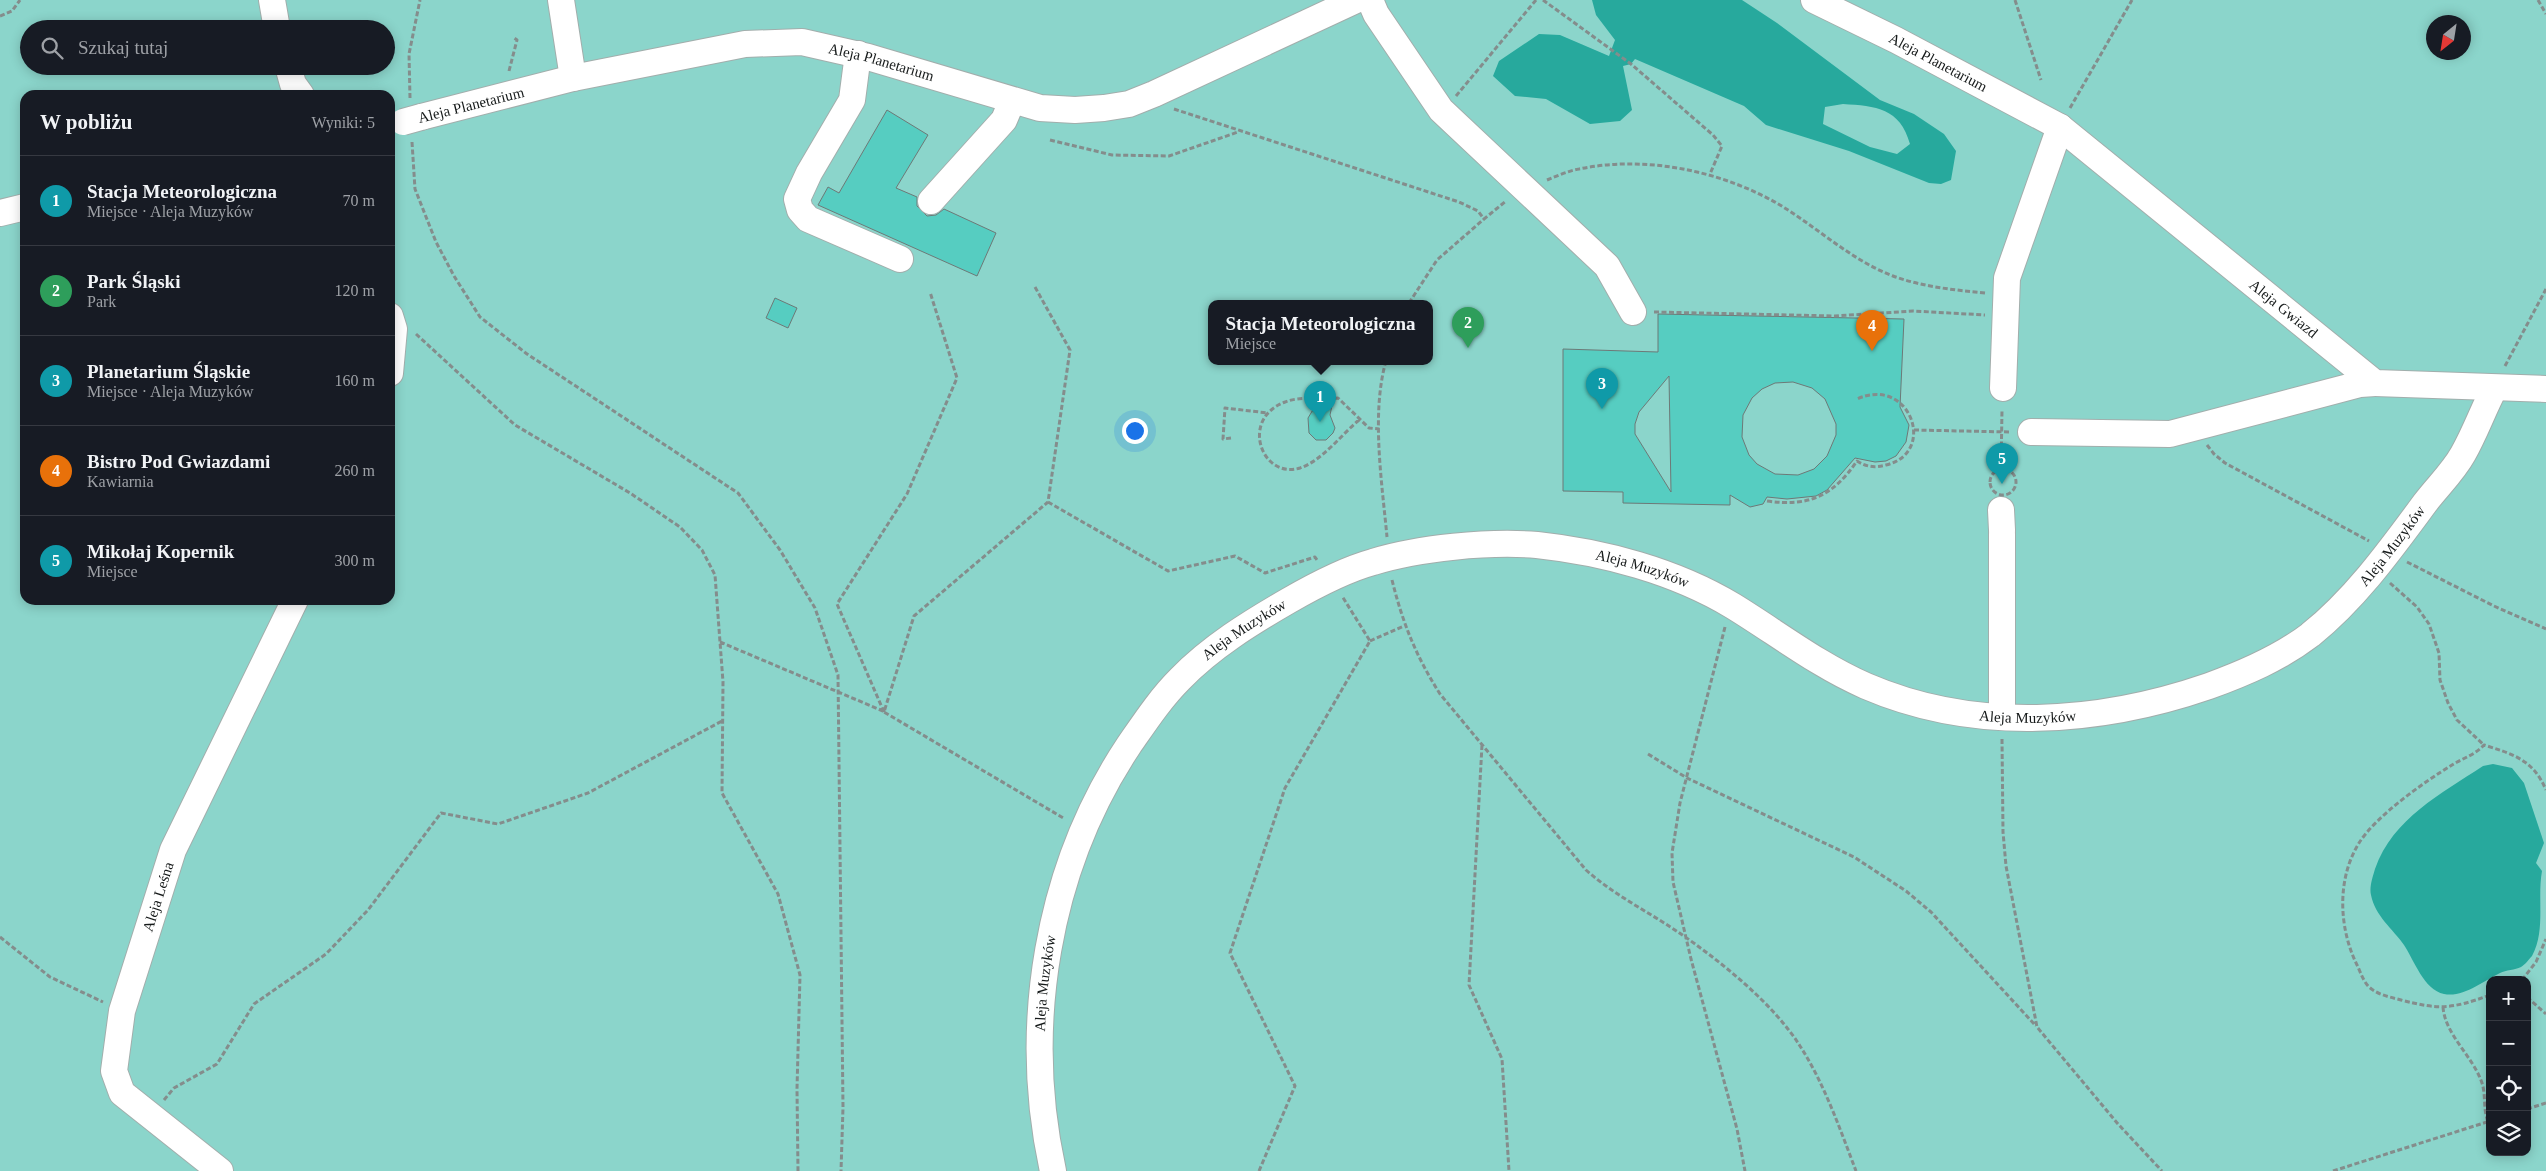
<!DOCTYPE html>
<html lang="pl">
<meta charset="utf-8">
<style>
:root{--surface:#171b24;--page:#20242c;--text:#f1f3f6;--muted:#9ea1a6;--line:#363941;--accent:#db2777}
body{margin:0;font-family:"Times New Roman",serif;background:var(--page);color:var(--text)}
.controls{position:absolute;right:15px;bottom:15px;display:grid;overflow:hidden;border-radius:10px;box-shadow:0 2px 12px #0003}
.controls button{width:45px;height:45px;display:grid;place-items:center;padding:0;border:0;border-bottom:1px solid var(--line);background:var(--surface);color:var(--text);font:25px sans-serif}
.compass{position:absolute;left:2426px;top:15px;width:45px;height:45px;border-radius:50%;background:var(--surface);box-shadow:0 2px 12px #0003;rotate:210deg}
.you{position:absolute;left:1134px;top:430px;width:18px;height:18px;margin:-12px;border:4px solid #fff;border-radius:50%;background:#1a73e8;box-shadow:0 0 0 8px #1a73e833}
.badge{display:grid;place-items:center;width:32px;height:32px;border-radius:50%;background:var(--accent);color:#fff;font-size:16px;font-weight:700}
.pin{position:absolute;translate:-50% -41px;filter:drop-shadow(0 1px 2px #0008)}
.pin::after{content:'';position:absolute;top:26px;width:18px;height:15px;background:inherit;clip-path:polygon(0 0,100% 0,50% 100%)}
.popup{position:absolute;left:1208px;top:300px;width:225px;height:65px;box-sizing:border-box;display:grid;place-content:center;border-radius:10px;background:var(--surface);filter:drop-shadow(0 1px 4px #0005);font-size:16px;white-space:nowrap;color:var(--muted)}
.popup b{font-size:19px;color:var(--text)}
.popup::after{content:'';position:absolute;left:50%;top:100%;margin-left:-10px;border:10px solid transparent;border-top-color:var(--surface)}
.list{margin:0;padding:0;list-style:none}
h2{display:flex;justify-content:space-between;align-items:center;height:65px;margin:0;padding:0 20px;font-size:21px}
h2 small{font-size:16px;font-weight:400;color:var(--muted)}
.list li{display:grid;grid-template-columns:32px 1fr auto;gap:15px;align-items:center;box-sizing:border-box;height:90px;padding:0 20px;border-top:1px solid var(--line)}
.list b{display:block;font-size:19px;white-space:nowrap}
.list p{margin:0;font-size:16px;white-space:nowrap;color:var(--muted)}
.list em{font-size:16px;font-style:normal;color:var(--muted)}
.icon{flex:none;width:28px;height:28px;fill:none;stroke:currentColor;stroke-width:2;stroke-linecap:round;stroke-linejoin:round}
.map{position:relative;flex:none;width:2546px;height:1171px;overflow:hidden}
.search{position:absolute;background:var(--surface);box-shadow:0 2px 12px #0003;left:20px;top:20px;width:375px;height:55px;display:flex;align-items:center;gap:12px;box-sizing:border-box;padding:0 18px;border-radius:28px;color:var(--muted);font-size:19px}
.panel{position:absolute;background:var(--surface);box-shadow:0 2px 12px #0003;left:20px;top:90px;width:375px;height:515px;border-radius:15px}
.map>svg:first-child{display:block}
.green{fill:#8bd5cb;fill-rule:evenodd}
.water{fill:#27a99d;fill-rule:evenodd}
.building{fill:#56cdc1;stroke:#6d7977;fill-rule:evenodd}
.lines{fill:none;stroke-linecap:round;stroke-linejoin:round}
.minor-casing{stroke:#a2aeac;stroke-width:28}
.path{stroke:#848d8c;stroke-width:3;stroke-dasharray:5 2.5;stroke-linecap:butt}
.minor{stroke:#fff;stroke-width:26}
.minor-bridge-casing{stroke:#a2aeac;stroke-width:28;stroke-linecap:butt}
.minor-bridge{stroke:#fff;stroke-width:26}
.labels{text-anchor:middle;stroke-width:4;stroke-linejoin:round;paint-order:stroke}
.street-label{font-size:15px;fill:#161a1a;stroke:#fff}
</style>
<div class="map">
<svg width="2546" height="1171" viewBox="0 0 2546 1171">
<rect width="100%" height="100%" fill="#e9f7f5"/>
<path class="green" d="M0 0H2546V1171H0ZM2434 22H2464V52H2434ZM29 29H386V66H29ZM25 95H390V600H25ZM1211 303H1429V361H1211ZM2490 980H2527V1152H2490Z"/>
<path class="water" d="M1592 0H1742L1777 23 1880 100 1914 114 1944 134 1956 151 1951 180 1941 184 1929 183 1849 151 1766 125 1744 106 1635 59 1631 64 1623 66 1632 110 1620 121 1590 124 1546 99 1515 96 1493 76 1499 61 1539 34 1560 35 1609 56 1615 40 1596 15ZM1843 104C1876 106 1900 108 1910 144L1897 154 1870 147 1823 124 1825 107Z
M2493 764 2512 768 2524 783 2544 843 2536 863 2542 871C2537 899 2546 930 2532 956 2529 959 2525 965 2521 967 2515 970 2506 970 2500 973 2483 981 2463 998 2444 994 2424 990 2414 960 2404 945 2393 929 2375 916 2371 895 2369 887 2373 876 2375 869 2393 818 2441 794 2483 766Z"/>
<path class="building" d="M887 110 928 135 896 188 917 197V206L927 216 936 215 944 209 996 233 977 276 818 205 828 187 839 193Z
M775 298 797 308 788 328 766 318Z
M1658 314 1904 319 1900 407 1909 425 1906 442 1896 456 1886 461 1875 462 1855 458 1827 490 1816 496 1787 499 1767 497 1763 504 1750 507 1730 495V505L1623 503V492L1563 491V349L1658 352ZM1669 376 1671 492 1635 434V424L1639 412ZM1793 382 1812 388 1825 399 1836 424V435L1827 456 1814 469 1798 475 1775 474 1757 464 1749 455 1742 437 1743 415 1752 398 1762 389 1775 383Z
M1333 401 1330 415 1335 428 1333 433 1326 440H1316L1309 433 1308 418 1314 408Z"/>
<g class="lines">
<g class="minor-casing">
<g id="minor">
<path d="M272 0 277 29"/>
<path d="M561 0 573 78"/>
<path d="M1370 0 1376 14 1441 110 1607 266 1633 312"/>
<path id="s1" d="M1814 0 1896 40 2060 127 2375 383 2546 389"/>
<path d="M858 54 852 100 809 173 797 199 800 210 808 219 900 259"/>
<path d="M288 66 293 84 301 95"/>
<path id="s2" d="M421 117 573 78 745 44 802 42 868 57 1040 108 1075 110 1104 108 1129 104 1154 94 1356 0"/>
<path d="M931 201 1004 120 1012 101"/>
<path d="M0 213 25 207"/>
<path d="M390 316 394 329 390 373"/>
<path d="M2003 388 2007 278 2060 127"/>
<path d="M2031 432 2170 434 2360 384 2375 383"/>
<path d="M2001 510 2002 530"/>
<path d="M2002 717V534"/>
<path id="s3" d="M220 1171 122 1093 114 1071 122 1011 173 850 295 600"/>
<path id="s4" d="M1053 1171C1021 1026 1047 868 1129 745 1145 722 1160 699 1180 679 1211 647 1250 623 1288 601 1314 586 1344 570 1373 562 1418 548 1489 541 1537 545 1603 552 1675 571 1733 606 1777 633 1818 665 1866 686 1975 733 2099 724 2209 686 2245 673 2280 658 2310 635 2356 598 2391 549 2425 503 2438 486 2453 472 2463 454 2475 433 2483 410 2494 389"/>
</g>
</g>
<path class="path" d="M1543 0 1631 64 1713 135 1722 146 1710 174
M2015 0 2041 80
M2538 0 2546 14
M0 16 12 11 20 0
M509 71 517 40 513 37
M1456 96 1536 0
M410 98 409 54 420 0
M2070 108 2132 0
M1174 109 1459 202 1478 211 1484 219 1506 201
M1050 140 1112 155 1169 156 1238 132
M412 142 415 189 436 242 454 276 480 317 527 354 738 493 780 550 815 608 838 675 843 1107 841 1171
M1547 180C1557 176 1568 171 1579 169 1646 155 1722 171 1780 205 1818 228 1851 260 1893 276 1923 287 1954 290 1986 293
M1035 287 1070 350 1048 502 914 616 884 712 1065 819
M1409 303 1437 260 1484 219
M1654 312 1835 316 1913 311 1985 315
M416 334 515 425 630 493 680 527 702 550 715 575 723 682 722 793 778 894 800 975 797 1089 798 1171
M1386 361C1371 413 1382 483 1387 537
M2505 366 2546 289
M1359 420C1341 435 1323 460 1300 468 1262 480 1239 419 1285 402 1300 396 1322 399 1338 398L1369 428 1379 429
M1914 430 2011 432
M1231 438 1223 439 1225 408 1268 413
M2207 445 2214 454 2225 463 2369 541
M1990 482a13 13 0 1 1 26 0a13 13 0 1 1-26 0Z
M2001 469 2002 410
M1767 501C1809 507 1833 496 1857 461 1866 467 1875 468 1886 465 1938 453 1910 375 1857 399
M1048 502 1168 571 1235 556 1265 573 1315 557 1317 560
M2407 562 2494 606 2546 629
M1392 580C1403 624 1416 656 1440 694L1586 870C1614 895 1647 911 1678 932 1719 960 1773 1003 1800 1046 1824 1083 1840 1129 1856 1171
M2390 583 2417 607 2429 624 2439 653 2440 680 2448 703 2457 720 2484 745
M1725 627 1680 803 1672 853 1673 882 1691 959 1737 1129 1745 1171
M1370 641 1404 626
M720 642 883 711
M884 712 837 604 907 494 957 378 930 292
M2002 739 2003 832 2006 866 2037 1027 2118 1124 2162 1171
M1482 745 1469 985 1502 1059 1509 1171
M1648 754 1687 778 1854 857 1906 891 1931 912 2036 1026
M0 937 50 977 103 1002
M2522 980 2536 962 2546 939
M2490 995C2452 1009 2439 1010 2401 1000 2390 997 2378 995 2369 987 2364 982 2361 974 2358 967 2339 930 2336 880 2359 843 2376 816 2424 782 2452 765 2463 758 2475 755 2484 745 2512 754 2533 759 2546 790
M2527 997 2546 1014
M2443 1007C2445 1035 2473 1056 2482 1083 2486 1095 2483 1109 2488 1122
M164 1100 174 1088 217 1064 254 1004 326 954 368 910 441 813 498 824 588 793 722 721
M2527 1109 2546 1103
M1259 1171 1295 1086 1230 953 1285 788 1370 641 1342 596
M2333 1171 2490 1121"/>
<use href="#minor" class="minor"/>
<g class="minor-bridge-casing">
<path id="minor-bridge" d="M403 122 421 117"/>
</g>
<use href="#minor-bridge" class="minor-bridge"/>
</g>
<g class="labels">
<g class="street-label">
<text dy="5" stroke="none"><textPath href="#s1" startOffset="139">Aleja Planetarium</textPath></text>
<text dy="5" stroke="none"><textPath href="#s2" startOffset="471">Aleja Planetarium</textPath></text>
<text transform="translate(471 105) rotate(-14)" y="5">Aleja Planetarium</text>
<text dy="5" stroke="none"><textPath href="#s1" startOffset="565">Aleja Gwiazd</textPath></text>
<text dy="5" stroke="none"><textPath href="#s4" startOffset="1869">Aleja Muzyków</textPath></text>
<text dy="5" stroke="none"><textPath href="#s4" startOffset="1029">Aleja Muzyków</textPath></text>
<text dy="5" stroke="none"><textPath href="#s4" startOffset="609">Aleja Muzyków</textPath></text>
<text dy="5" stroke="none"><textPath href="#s4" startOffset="1449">Aleja Muzyków</textPath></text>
<text dy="5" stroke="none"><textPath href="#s3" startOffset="329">Aleja Leśna</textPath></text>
<text dy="5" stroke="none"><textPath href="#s4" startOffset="189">Aleja Muzyków</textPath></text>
</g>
</g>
</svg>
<div class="controls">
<button>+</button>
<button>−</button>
<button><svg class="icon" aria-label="locate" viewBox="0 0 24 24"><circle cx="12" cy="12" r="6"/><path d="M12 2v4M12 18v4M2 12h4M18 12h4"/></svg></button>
<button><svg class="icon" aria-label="layers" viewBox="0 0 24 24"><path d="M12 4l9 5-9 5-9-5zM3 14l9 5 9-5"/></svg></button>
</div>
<svg class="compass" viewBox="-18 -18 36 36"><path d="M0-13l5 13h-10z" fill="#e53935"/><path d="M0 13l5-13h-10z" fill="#9ea1a6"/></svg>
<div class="you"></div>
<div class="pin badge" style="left:1320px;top:422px;background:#0f9aa8">1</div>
<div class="popup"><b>Stacja Meteorologiczna</b>Miejsce</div>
<div class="pin badge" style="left:1468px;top:348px;background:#2e9e5b">2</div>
<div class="pin badge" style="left:1602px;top:409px;background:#0f9aa8">3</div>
<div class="pin badge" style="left:1872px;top:351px;background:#e8710a">4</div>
<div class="pin badge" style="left:2002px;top:484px;background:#0f9aa8">5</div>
<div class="search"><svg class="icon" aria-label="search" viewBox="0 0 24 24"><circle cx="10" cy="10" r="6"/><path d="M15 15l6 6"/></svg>Szukaj tutaj</div>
<section class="panel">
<h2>W pobliżu<small>Wyniki: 5</small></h2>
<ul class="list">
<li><span class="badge" style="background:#0f9aa8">1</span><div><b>Stacja Meteorologiczna</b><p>Miejsce · Aleja Muzyków</p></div><em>70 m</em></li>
<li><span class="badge" style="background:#2e9e5b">2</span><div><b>Park Śląski</b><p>Park</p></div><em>120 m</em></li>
<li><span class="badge" style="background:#0f9aa8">3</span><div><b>Planetarium Śląskie</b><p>Miejsce · Aleja Muzyków</p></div><em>160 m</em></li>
<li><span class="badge" style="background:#e8710a">4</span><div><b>Bistro Pod Gwiazdami</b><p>Kawiarnia</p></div><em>260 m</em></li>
<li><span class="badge" style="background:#0f9aa8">5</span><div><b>Mikołaj Kopernik</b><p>Miejsce</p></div><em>300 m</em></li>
</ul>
</section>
</div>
